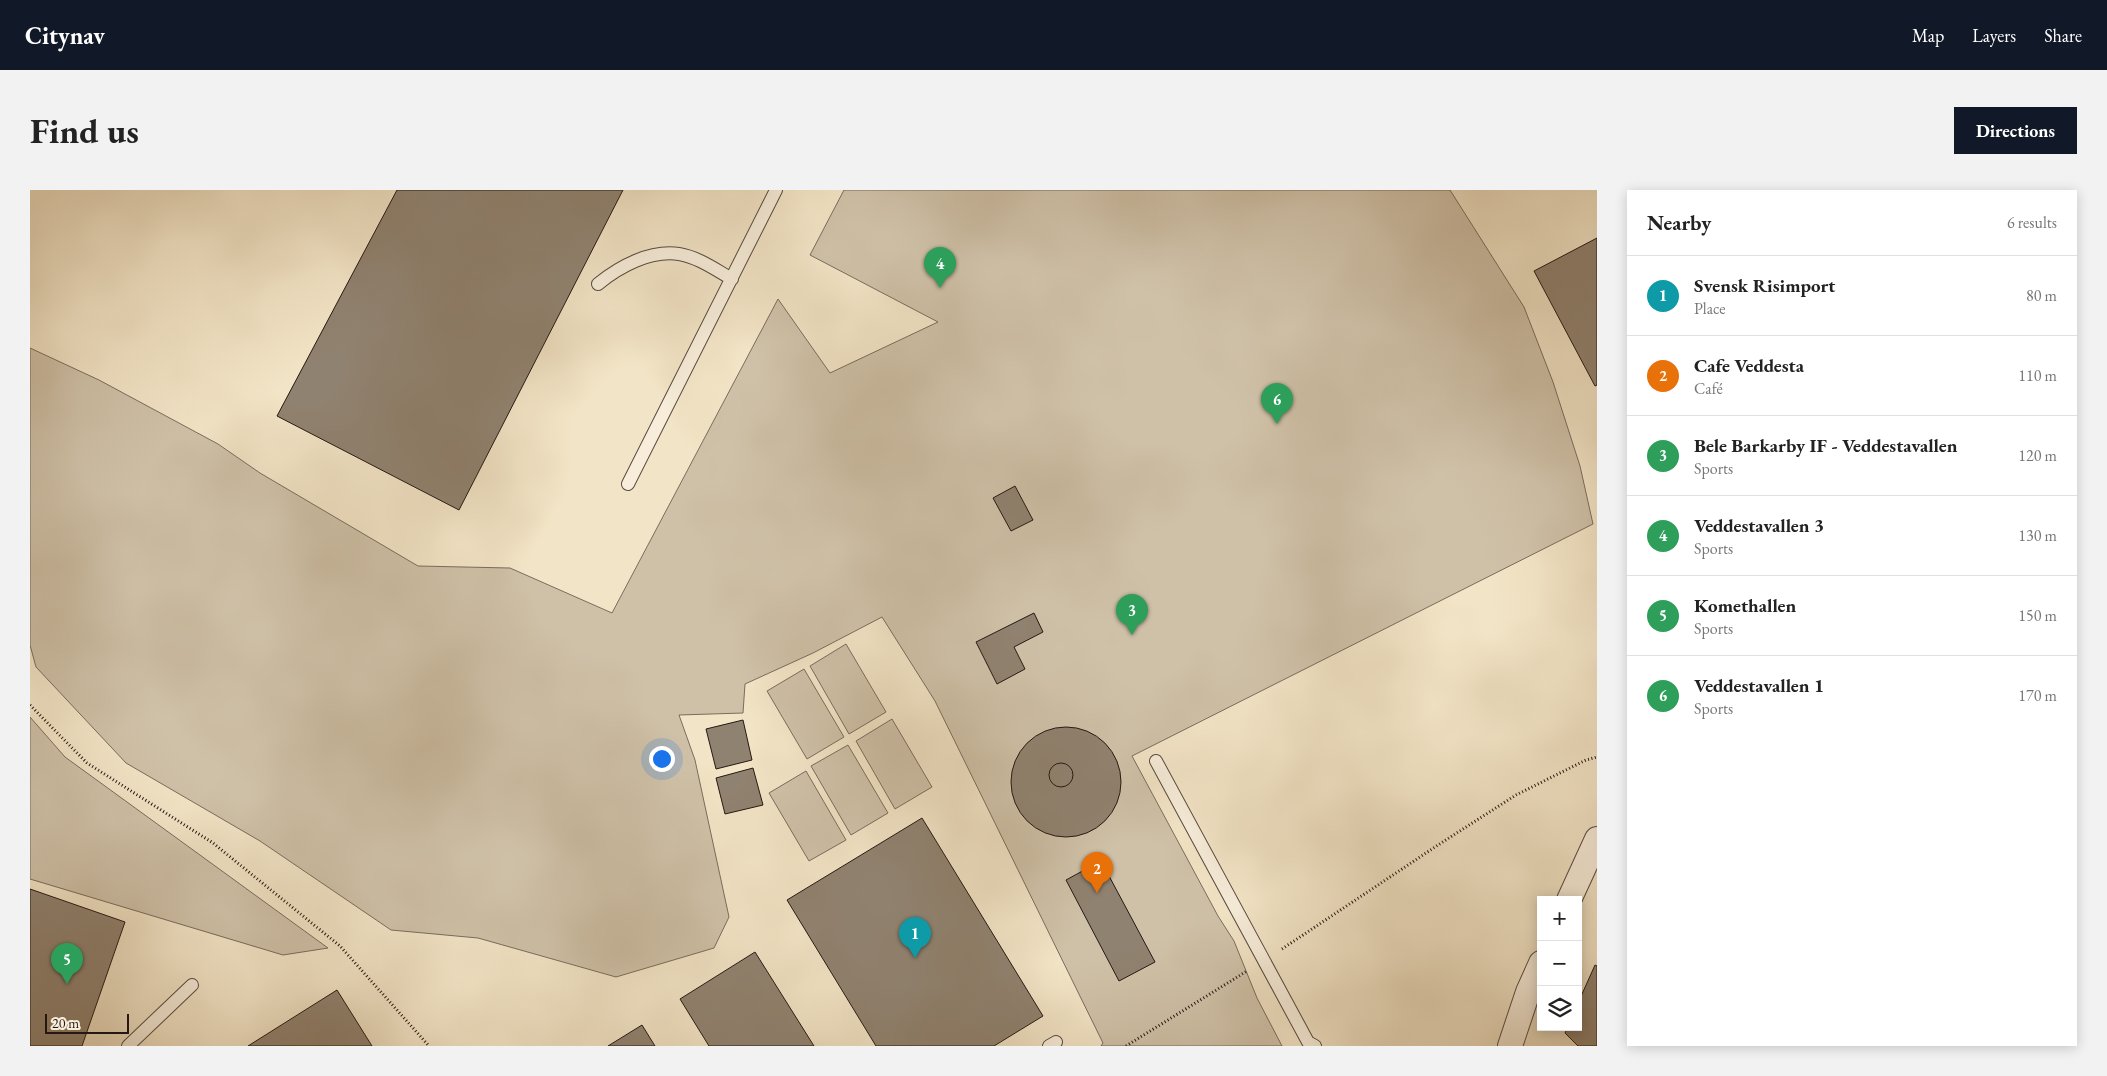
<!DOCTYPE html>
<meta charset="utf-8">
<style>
:root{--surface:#fff;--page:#f2f2f2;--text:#222;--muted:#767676;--line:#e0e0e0;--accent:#111827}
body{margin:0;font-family:"EB Garamond",serif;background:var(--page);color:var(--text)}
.controls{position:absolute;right:15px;bottom:15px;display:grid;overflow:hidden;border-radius:0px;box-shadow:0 2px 12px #0003}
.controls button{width:45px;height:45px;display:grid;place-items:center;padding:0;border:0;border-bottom:1px solid var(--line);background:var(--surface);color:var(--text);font:25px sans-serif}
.scale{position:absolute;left:15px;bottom:12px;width:84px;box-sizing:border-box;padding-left:5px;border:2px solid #251813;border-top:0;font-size:14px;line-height:18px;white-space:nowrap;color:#251813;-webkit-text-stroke:4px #f7edda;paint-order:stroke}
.you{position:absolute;left:631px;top:568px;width:18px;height:18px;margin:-12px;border:4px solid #fff;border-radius:50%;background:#1a73e8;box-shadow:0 0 0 8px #1a73e833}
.badge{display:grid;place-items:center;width:32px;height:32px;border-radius:50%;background:var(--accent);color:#fff;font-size:16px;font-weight:700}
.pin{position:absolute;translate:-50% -41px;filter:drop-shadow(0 1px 2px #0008)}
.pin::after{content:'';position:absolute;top:26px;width:18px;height:15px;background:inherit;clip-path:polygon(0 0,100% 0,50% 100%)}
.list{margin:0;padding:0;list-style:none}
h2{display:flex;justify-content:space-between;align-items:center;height:65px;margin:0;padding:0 20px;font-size:21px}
h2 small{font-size:16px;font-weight:400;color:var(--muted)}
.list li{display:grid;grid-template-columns:32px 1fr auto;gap:15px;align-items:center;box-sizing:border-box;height:80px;padding:0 20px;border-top:1px solid var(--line)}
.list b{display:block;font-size:19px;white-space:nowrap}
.list p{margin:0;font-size:16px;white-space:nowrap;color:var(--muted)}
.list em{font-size:16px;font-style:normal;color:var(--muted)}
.icon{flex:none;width:28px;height:28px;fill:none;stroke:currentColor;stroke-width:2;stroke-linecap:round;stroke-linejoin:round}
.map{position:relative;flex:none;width:1567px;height:856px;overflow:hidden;border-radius:0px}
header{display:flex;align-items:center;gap:30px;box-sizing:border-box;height:70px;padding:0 25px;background:var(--accent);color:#fff}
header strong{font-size:24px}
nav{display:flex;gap:28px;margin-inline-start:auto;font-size:18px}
.intro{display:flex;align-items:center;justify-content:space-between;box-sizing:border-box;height:120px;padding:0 30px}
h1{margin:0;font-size:35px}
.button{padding:12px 22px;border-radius:0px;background:var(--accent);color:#fff;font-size:18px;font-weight:700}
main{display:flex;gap:30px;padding:0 30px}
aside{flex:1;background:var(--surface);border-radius:0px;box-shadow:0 2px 12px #0003}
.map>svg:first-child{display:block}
.green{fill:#cfc1a8;stroke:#7a6c5e}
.building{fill:#908270;stroke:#251813}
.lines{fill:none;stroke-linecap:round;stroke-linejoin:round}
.service-casing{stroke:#584b40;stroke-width:14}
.minor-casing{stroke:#584b40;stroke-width:26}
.path{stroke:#251813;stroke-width:3;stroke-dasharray:1 2.5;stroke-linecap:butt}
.service{stroke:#f7edda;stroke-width:12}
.minor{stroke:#f7edda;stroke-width:24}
</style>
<header>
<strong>Citynav</strong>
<nav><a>Map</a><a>Layers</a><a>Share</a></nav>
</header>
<div class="intro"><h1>Find us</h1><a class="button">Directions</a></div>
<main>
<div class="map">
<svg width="1567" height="856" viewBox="0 0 1567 856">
<rect width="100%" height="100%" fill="#f2e4c6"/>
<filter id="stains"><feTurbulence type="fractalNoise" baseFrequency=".004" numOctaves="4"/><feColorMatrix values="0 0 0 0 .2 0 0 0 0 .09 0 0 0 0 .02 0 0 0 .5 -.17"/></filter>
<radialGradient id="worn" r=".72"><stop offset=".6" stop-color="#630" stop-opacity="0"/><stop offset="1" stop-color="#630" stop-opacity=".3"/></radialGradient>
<path class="green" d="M814 0H1420L1494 117 1523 192 1550 276 1563 334 1102 566 1188 726 1204 751 1227 808 1252 856H1071L1073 853 905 511 852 427 783 463 715 494 713 523 649 525 665 570 699 727 684 758 586 787 448 748 361 740 230 651 96 573 6 477 0 455V158L69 190 188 254 230 283 388 376 480 378 582 423 748 109 800 183 908 132 780 65Z
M816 454 856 522 819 544 780 476Z
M774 479 814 547 777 569 737 501Z
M0 527 35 567 298 758 253 765 0 689Z
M862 529 902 597 865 619 826 551Z
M818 555 858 623 821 645 781 576Z
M776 581 816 650 779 671 739 603Z"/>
<path class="building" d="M367 0H593L429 320 247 226Z
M1567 48V195L1565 196 1504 81Z
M985 296 1003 330 981 341 963 308Z
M1004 423 1013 442 984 457 995 479 967 494 946 452Z
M713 530 722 570 686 579 676 539Z
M981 592a55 55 0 1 1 110 0a55 55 0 1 1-110 0Z
M1019 585a12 12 0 1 1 24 0a12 12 0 1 1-24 0Z
M723 578 733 615 695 624 686 588Z
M892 628 1013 826 964 856H846L757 710Z
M1071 671 1125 772 1089 791 1036 690Z
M0 699 95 732 52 856H0Z
M725 762 784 856H679L650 809Z
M1565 775 1567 776V856H1548L1535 843 1538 837H1548V813Z
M307 800 342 856H218Z
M612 835 625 856H578Z"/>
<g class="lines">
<g class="service-casing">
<path id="service" d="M568 94C590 76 620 60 649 64 668 67 686 80 702 89
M598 294 746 0
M1126 571 1278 852 1285 856
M98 856 162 795
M1019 856 1026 852"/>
</g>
<g class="minor-casing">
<path id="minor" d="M1539 710 1567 649
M1480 856 1498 802 1511 773"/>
</g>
<path class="path" d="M0 515 57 573 183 653 310 756 399 856
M1252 759 1408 655 1486 605 1556 570 1567 567
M1096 856 1217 781"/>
<use href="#service" class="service"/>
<use href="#minor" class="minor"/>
</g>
<rect width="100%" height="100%" filter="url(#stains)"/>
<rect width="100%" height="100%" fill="url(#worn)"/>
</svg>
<div class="controls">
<button>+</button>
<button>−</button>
<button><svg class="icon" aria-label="layers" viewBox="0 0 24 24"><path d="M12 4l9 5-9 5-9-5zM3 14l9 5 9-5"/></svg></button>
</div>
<div class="scale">20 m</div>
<div class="you"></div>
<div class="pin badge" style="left:885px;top:768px;background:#0f9aa8">1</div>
<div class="pin badge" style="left:1067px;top:703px;background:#e8710a">2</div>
<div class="pin badge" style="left:1102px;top:445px;background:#2e9e5b">3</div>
<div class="pin badge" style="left:910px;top:98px;background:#2e9e5b">4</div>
<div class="pin badge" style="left:37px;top:794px;background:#2e9e5b">5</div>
<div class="pin badge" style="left:1247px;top:234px;background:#2e9e5b">6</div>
</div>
<aside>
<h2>Nearby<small>6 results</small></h2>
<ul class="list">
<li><span class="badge" style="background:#0f9aa8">1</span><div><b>Svensk Risimport</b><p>Place</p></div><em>80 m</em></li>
<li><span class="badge" style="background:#e8710a">2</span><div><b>Cafe Veddesta</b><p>Café</p></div><em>110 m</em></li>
<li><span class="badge" style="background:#2e9e5b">3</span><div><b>Bele Barkarby IF - Veddestavallen</b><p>Sports</p></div><em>120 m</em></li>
<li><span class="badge" style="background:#2e9e5b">4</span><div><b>Veddestavallen 3</b><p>Sports</p></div><em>130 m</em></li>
<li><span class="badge" style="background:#2e9e5b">5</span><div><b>Komethallen</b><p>Sports</p></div><em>150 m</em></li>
<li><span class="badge" style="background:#2e9e5b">6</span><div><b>Veddestavallen 1</b><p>Sports</p></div><em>170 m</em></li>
</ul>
</aside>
</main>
